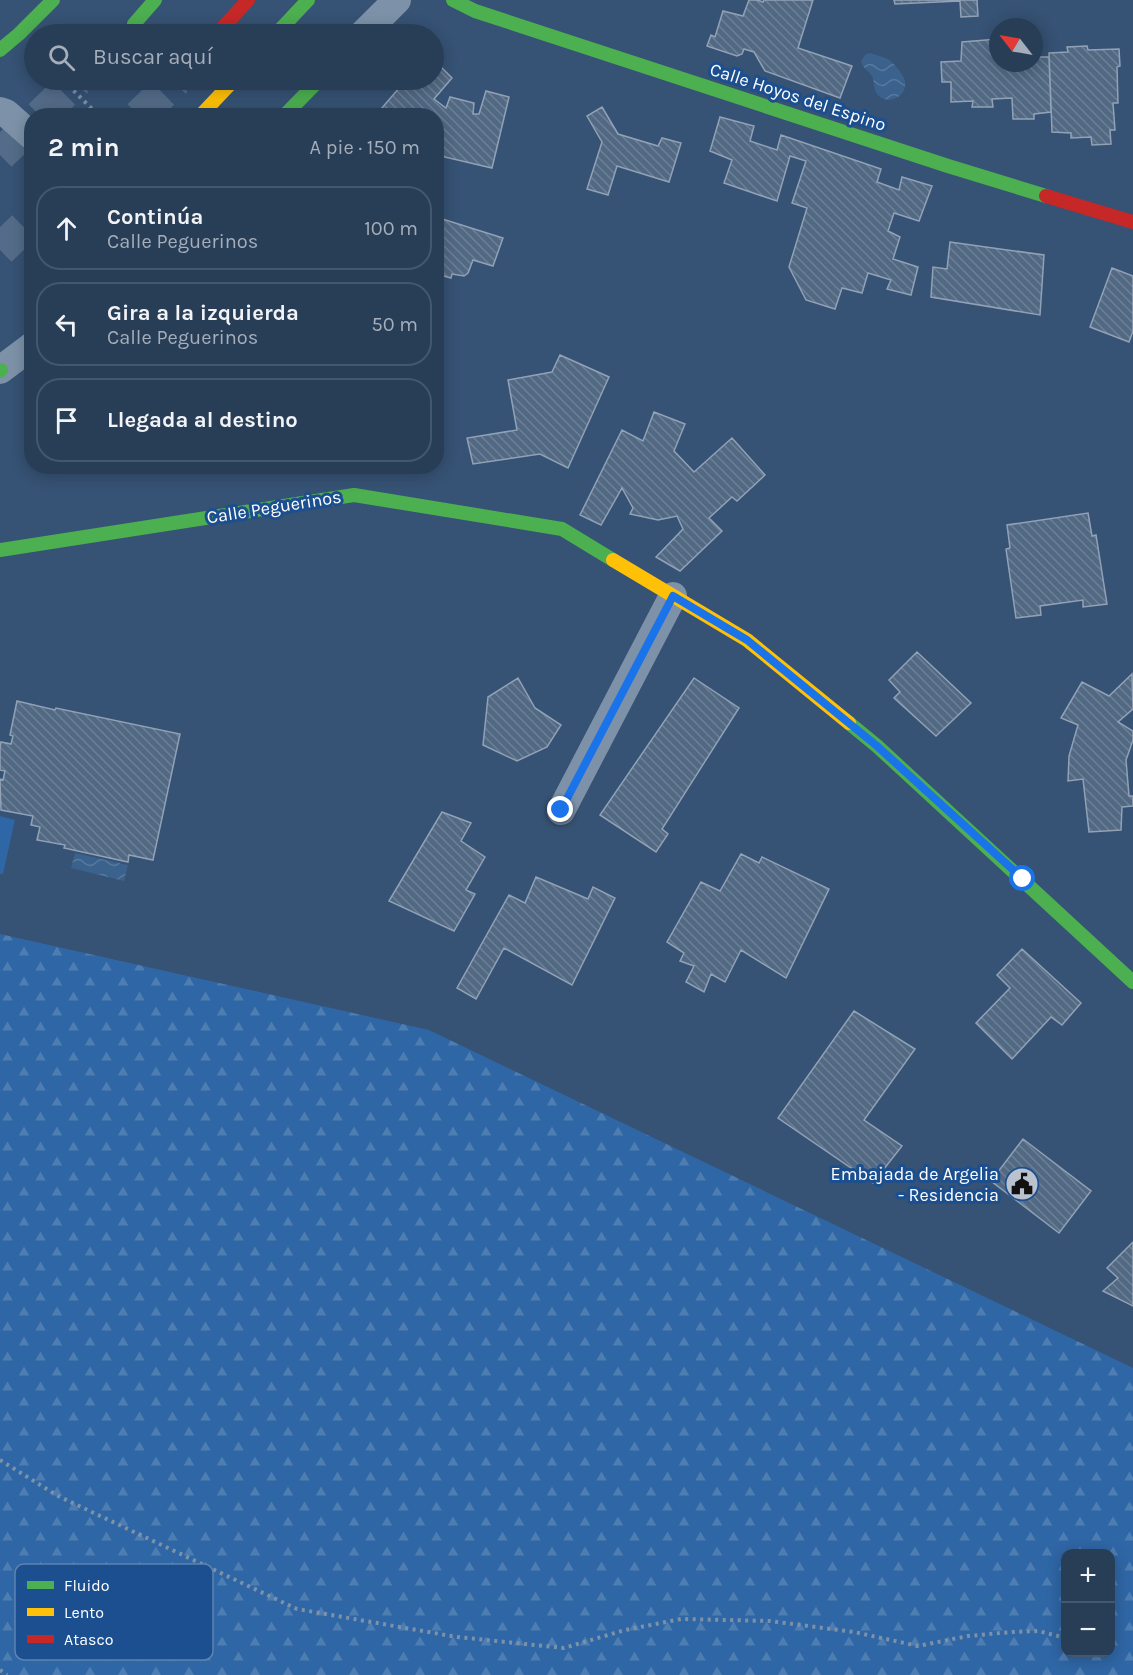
<!DOCTYPE html>
<html lang="es">
<meta charset="utf-8">
<style>
:root{--surface:#283e57;--page:#344961;--text:#f1f3f6;--muted:#a5aeba;--line:#44576d}
body{margin:0;font-family:Karla,sans-serif;background:var(--page);color:var(--text)}
.controls{position:absolute;right:18px;bottom:18px;display:grid;overflow:hidden;border-radius:12px;box-shadow:0 3px 15px #0003}
.controls button{width:54px;height:54px;display:grid;place-items:center;padding:0;border:0;border-bottom:2px solid var(--line);background:var(--surface);color:var(--text);font:30px sans-serif}
.compass{position:absolute;left:989px;top:18px;width:54px;height:54px;border-radius:50%;background:var(--surface);box-shadow:0 3px 15px #0003;rotate:301deg}
.stop{position:absolute;width:18px;height:18px;margin:-14px;border:4px solid #1a73e8;border-radius:50%;background:#fff}
.stop.end{background:#1a73e8;border-color:#fff;box-shadow:0 2px 6px #0008}
.list{margin:0;padding:0;list-style:none}
h2{display:flex;justify-content:space-between;align-items:center;height:78px;margin:0;padding:0 24px;font-size:26px}
h2 small{font-size:20px;font-weight:400;color:var(--muted)}
.list li{display:grid;grid-template-columns:39px 1fr auto;gap:18px;align-items:center;box-sizing:border-box;height:84px;margin:0 12px 12px;padding:0 12px;border:2px solid var(--line);border-radius:24px}
.list b{display:block;font-size:22px;white-space:nowrap}
.list p{margin:0;font-size:20px;white-space:nowrap;color:var(--muted)}
.list em{font-size:20px;font-style:normal;color:var(--muted)}
.icon{flex:none;width:33px;height:33px;fill:none;stroke:currentColor;stroke-width:2;stroke-linecap:round;stroke-linejoin:round}
.map{position:relative;flex:none;width:1133px;height:1675px;overflow:hidden}
.search{position:absolute;background:var(--surface);box-shadow:0 3px 15px #0003;left:24px;top:24px;width:420px;height:66px;display:flex;align-items:center;gap:15px;box-sizing:border-box;padding:0 21px;border-radius:33px;color:var(--muted);font-size:22px}
.panel{position:absolute;background:var(--surface);box-shadow:0 3px 15px #0003;left:24px;top:108px;width:420px;height:366px;border-radius:24px}
.map>svg:first-child{display:block}
.forest{fill:url(#forest-firs);fill-rule:evenodd}
.pitch{fill:#2f66a5}
.water{fill:url(#water-waves)}
.building{fill:url(#building-back-hatch);stroke:#92a2b6;stroke-width:1.5}
.lines{fill:none;stroke-linecap:round;stroke-linejoin:round}
.highway-tunnel{stroke:#546c89;stroke-width:33;stroke-dasharray:33 16;stroke-linecap:butt}
.path{stroke:#7d92a8;stroke-width:4;stroke-dasharray:3 4.5;stroke-linecap:butt}
.street{stroke:#7d92a8;stroke-width:28}
.fast{stroke:#4caf50;stroke-width:14}
.slow{stroke:#ffc107;stroke-width:14}
.jam{stroke:#c62828;stroke-width:14}
.path-bridge{stroke:#7d92a8;stroke-width:4;stroke-dasharray:3 4.5;stroke-linecap:butt}
.route{stroke:#1a73e8;stroke-width:8}
.labels{text-anchor:middle;stroke-width:6;stroke-linejoin:round;paint-order:stroke}
.street-label{font-size:18px;fill:#fff;stroke:#1b4f8f}
.poi-label{font-size:18px;fill:#fff;stroke:#1b4f8f;text-anchor:end}
.key{fill:#1b4f8f;stroke:#5f84b1;stroke-width:1.5}
.key-label{font-size:16px;fill:#fff}
</style>
<div class="map">
<svg width="1133" height="1675" viewBox="0 0 1133 1675">
<defs>
<pattern id="forest-firs" width="22" height="20" patternUnits="userSpaceOnUse" patternTransform="scale(1.5)"><rect width="22" height="20" fill="#2f66a5"/><path d="M5 1l3.5 6h-7zM16 11l3.5 6h-7z" fill="#4e7db2"/></pattern>
<pattern id="water-waves" width="16" height="10" patternUnits="userSpaceOnUse" patternTransform="scale(1.5)"><rect width="16" height="10" fill="#3b618d"/><path d="M0 5q4-4 8 0t8 0" fill="none" stroke="#58799e"/></pattern>
<pattern id="building-back-hatch" width="6" height="6" patternUnits="userSpaceOnUse" patternTransform="scale(1.5)"><rect width="6" height="6" fill="#526984"/><path d="M-1 5l2 2M0 0l6 6M5-1l2 2" fill="none" stroke="#6c8096"/></pattern>
</defs>
<rect width="100%" height="100%" fill="#365274"/>
<path class="forest" d="M0 934 429 1030 1133 1368V1675H0ZM1066 1554H1110V1652H1066Z"/>
<path class="pitch" d="M0 816 15 820 3 874H0Z"/>
<path class="water" d="M870 53C876 55 883 57 888 59 894 63 904 75 905 81 908 97 887 107 877 94 873 89 875 82 872 76 868 70 863 69 861 61L866 54Z
M75 853 128 865 124 881 71 868Z"/>
<path class="building" d="M749 0H757L763 2 764 0H813L798 48 852 66 840 98 765 71 754 52 744 49 742 54 737 56 707 46 711 35 715 37 723 11 743 16Z
M894 0H977L978 16 961 17 960 1 895 4Z
M998 39V63H1034V57H1049L1051 112 1034 114V119H1013L1012 98 992 99 993 107H972L973 101 951 102V82H942L941 62 961 61 962 42Z
M1087 46 1088 50 1119 49 1120 66 1117 67 1118 103H1113L1115 130H1110L1111 144 1092 145 1091 137 1071 138V133L1052 132 1049 53 1068 52 1067 47Z
M434 60 452 78 434 99 446 108 450 97 474 103 473 114H479L486 91 509 97 492 168 436 155V116H375L406 80H434Z
M602 107 618 134 658 146 662 138 681 143 669 182 617 166 608 195 587 189 602 142 587 116Z
M720 117 754 126 750 141 777 150 781 135 881 169 877 182 899 190 902 177 932 186 919 221 894 213 888 231 900 237 893 259 918 267 911 295 887 289 891 280 868 273 862 293 842 288 835 309 806 300 789 267 807 208 792 203 806 161 790 156 777 201 724 183 732 160 710 151Z
M436 217 503 238 493 266 473 260 468 273 464 276 452 274 451 278 436 274Z
M950 242 1044 255 1040 315 931 297 933 267 947 269Z
M1112 268 1133 276V331L1129 342 1090 327Z
M560 355 609 377 568 468 540 454 473 464 467 438 517 430 508 380 552 372Z
M654 412 685 424 674 451 694 472 732 438 765 475 737 501 732 497 709 518 722 531 680 571 656 557 683 529 677 516 658 520 630 514 633 508 622 488 601 525 580 515 622 430 643 441Z
M1088 513 1092 536 1096 535 1107 604 1083 607V600L1040 606 1041 615 1016 618 1006 549 1010 548 1007 525Z
M917 652 971 703 936 736 894 698 900 692 889 680Z
M1132 674 1133 709 1118 722 1133 731V740L1126 760 1129 796H1133V806L1122 807 1121 830 1089 832 1083 779 1068 781 1069 756 1078 725 1061 718 1082 682 1109 696Z
M518 678 535 708 561 725 547 747 517 761 483 745 488 697Z
M694 678 739 708 662 829 668 834 656 852 600 815Z
M17 701 55 710 56 708 180 734 153 860 129 855 128 862 64 848 65 845 37 840 40 827 31 825 33 816 1 810 0 781V779L3 780 5 771 0 770V747L1 742 11 744 13 736 10 735Z
M442 812 471 823 461 841 485 857 466 890 475 894 454 931 389 901Z
M741 854 759 863 762 857 829 889 786 978 741 950 725 982 711 974 704 992 686 982 694 966 680 961 684 953 667 942 701 882 720 891Z
M536 877 588 899 593 887 615 898 572 985 504 948 476 999 457 988 509 895 525 903Z
M1022 949 1081 1003 1062 1025 1051 1017 1012 1059 976 1023 1010 988 997 975Z
M854 1011 915 1049 864 1120 902 1146 873 1183 778 1118Z
M1023 1139 1091 1191 1059 1233 991 1181Z
M1133 1242V1306L1103 1291 1118 1278 1107 1268Z"/>
<g class="lines">
<path class="highway-tunnel" d="M40 116 77 80
M139 116 176 80
M0 155 32 124
M0 250 32 219"/>
<path class="path" d="M0 1460 58 1496 297 1609 457 1637 564 1648 625 1630 681 1619 770 1621 854 1632 918 1646 968 1636 1012 1632 1038 1631 1066 1638
M0 1670 7 1675"/>
<path class="street" d="M363 34 397 0
M0 111 6 113 32 136
M0 370 32 346
M561 811 673 596"/>
<path class="fast" d="M453 0 475 11 948 166 1046 196
M134 24 155 0
M276 34 308 0
M0 50 19 34 53 0
M284 116 319 80
M0 371 1 370
M0 550 354 495 562 529 613 560
M849 723 877 746 1133 982"/>
<path class="slow" d="M200 116 234 80
M613 560 747 640 849 723"/>
<path class="jam" d="M217 34 248 0
M1046 196 1133 222"/>
<path class="path-bridge" d="M63 80 99 116"/>
</g>
<g class="lines">
<path class="route" d="M561 810 673 596 747 640 877 746 1023 879"/>
</g>
<defs>
<g id="civic-disc" transform="scale(1.725)"><circle r="9.5" fill="#b9c2ce" stroke="#1b4f8f"/><path d="M-.6-6.5H3V-4.5H.6V-3L4-1V1h2V6H-6V1h2V-1L-.6-3ZM-1.2 2.5V6h2.4V2.5Z" fill="#111"/></g>
</defs>
<g fill-rule="evenodd">
<use href="#civic-disc" x="1022" y="1184"/>
</g>
<g class="labels">
<g class="street-label">
<text transform="translate(798 97) rotate(18)" y="6">Calle Hoyos del Espino</text>
<text transform="translate(274 507) rotate(-9)" y="6">Calle Peguerinos</text>
</g>
<g class="poi-label">
<text x="999" y="1180">Embajada de Argelia<tspan x="999" dy="21">- Residencia</tspan></text>
</g>
</g>
<rect x="15" y="1564" width="198" height="96" rx="9" class="key"/>
<rect x="27" y="1581" width="27" height="8" fill="#4caf50"/>
<rect x="27" y="1608" width="27" height="8" fill="#ffc107"/>
<rect x="27" y="1635" width="27" height="8" fill="#c62828"/>
<g class="key-label">
<text x="64" y="1591">Fluido</text>
<text x="64" y="1618">Lento</text>
<text x="64" y="1645">Atasco</text>
</g>
</svg>
<div class="controls">
<button>+</button>
<button>−</button>
</div>
<svg class="compass" viewBox="-18 -18 36 36"><path d="M0-13l5 13h-10z" fill="#e53935"/><path d="M0 13l5-13h-10z" fill="#a5aeba"/></svg>
<div class="stop" style="left:1023px;top:879px"></div>
<div class="stop end" style="left:561px;top:810px"></div>
<div class="search"><svg class="icon" aria-label="search" viewBox="0 0 24 24"><circle cx="10" cy="10" r="6"/><path d="M15 15l6 6"/></svg>Buscar aquí</div>
<section class="panel">
<h2>2 min<small>A pie · 150 m</small></h2>
<ul class="list">
<li><svg class="icon" aria-label="ahead" viewBox="0 0 24 24"><path d="M12 20V5M6 11l6-6 6 6"/></svg><div><b>Continúa</b><p>Calle Peguerinos</p></div><em>100 m</em></li>
<li><svg class="icon" aria-label="left" viewBox="0 0 24 24"><path d="M17 20v-9H6M10 6l-5 5 5 5"/></svg><div><b>Gira a la izquierda</b><p>Calle Peguerinos</p></div><em>50 m</em></li>
<li><svg class="icon" aria-label="arrive" viewBox="0 0 24 24"><path d="M6 21V4h12l-3 4 3 4H6"/></svg><div><b>Llegada al destino</b></div></li>
</ul>
</section>
</div>
